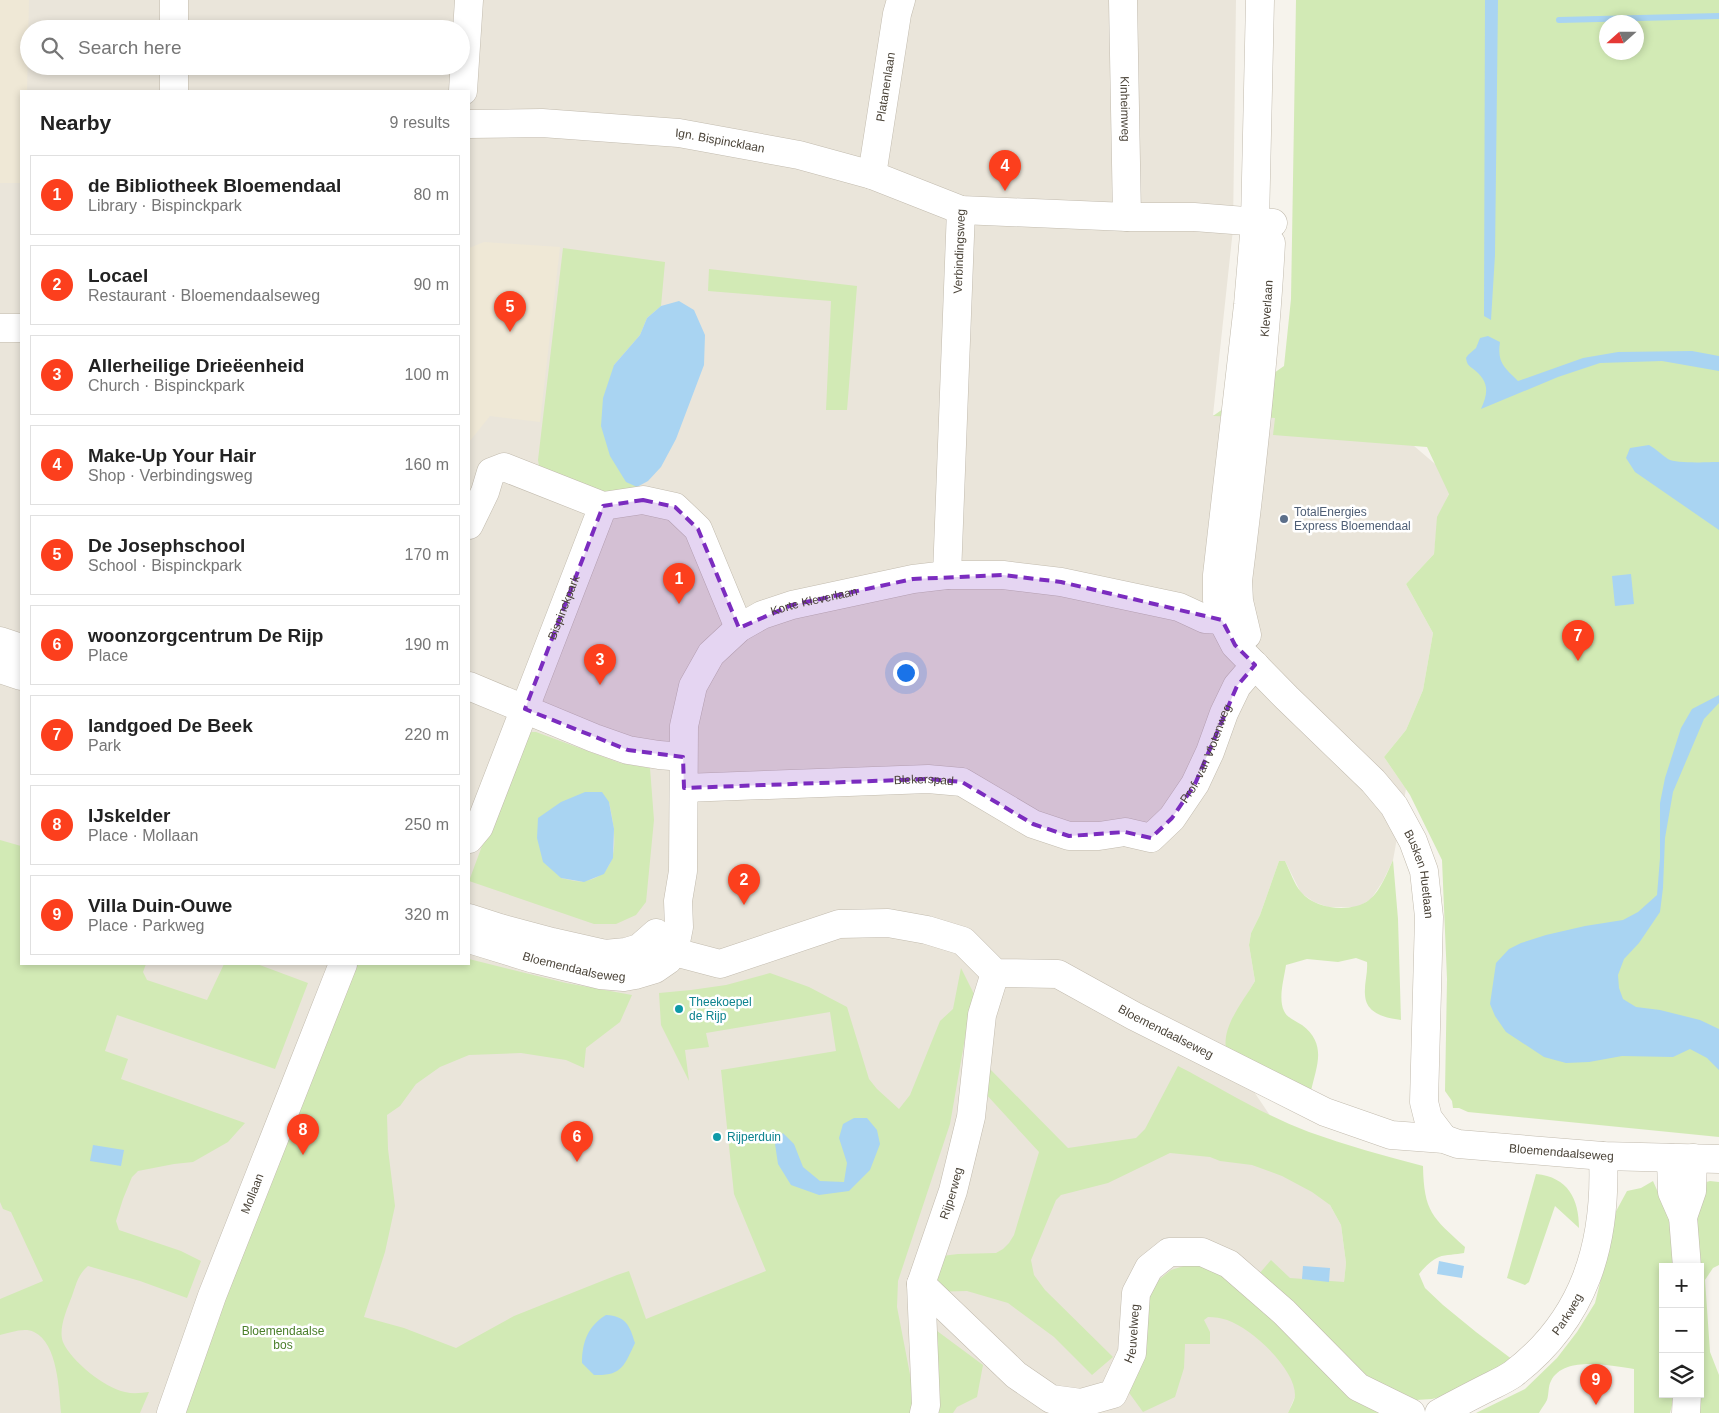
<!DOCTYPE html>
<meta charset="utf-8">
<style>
:root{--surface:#fff;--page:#f6f6f6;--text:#222;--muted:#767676;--line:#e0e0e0;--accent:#fc3f1d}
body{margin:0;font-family:Helvetica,sans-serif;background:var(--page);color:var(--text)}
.controls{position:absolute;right:15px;bottom:15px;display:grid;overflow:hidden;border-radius:0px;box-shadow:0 2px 8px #0003}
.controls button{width:45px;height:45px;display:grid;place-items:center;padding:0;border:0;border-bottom:1px solid var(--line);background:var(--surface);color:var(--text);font:25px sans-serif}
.compass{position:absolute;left:1599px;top:15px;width:45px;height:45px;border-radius:50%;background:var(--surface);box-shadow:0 2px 8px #0003;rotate:249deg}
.you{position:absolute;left:905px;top:672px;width:18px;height:18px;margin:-12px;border:4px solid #fff;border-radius:50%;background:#1a73e8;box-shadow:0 0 0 8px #1a73e833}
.badge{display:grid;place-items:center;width:32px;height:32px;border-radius:50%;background:var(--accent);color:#fff;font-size:16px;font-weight:700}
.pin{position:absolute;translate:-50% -41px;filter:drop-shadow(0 1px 2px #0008)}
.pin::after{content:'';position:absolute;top:26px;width:18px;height:15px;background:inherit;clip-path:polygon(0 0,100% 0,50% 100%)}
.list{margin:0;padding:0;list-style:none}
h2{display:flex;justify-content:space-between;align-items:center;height:65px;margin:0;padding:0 20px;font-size:21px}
h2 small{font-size:16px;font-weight:400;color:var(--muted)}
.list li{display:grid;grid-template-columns:32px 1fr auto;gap:15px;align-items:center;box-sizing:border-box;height:80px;margin:0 10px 10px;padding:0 10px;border:1px solid var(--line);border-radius:0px}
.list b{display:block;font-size:19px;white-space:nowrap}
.list p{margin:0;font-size:16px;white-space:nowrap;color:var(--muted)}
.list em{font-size:16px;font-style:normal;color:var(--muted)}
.icon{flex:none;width:28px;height:28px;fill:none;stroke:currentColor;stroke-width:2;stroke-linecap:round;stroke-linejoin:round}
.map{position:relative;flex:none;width:1719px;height:1413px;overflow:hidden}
.search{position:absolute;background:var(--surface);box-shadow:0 2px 8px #0003;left:20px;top:20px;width:450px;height:55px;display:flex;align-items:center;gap:12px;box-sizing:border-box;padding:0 18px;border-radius:28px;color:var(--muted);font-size:19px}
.panel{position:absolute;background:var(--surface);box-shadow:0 2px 8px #0003;left:20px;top:90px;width:450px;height:875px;border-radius:0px}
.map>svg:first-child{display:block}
.residential{fill:#eae5da;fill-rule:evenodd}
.education{fill:#efe8d6}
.green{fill:#d2eab5;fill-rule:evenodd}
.water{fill:#a9d4f2}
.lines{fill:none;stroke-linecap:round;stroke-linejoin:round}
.stream{stroke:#a9d4f2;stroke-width:6}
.minor-casing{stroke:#c2bbae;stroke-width:29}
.minor{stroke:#fff;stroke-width:28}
.marked{fill:#7b2cbf;fill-opacity:0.2;stroke:#7b2cbf;stroke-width:4;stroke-dasharray:10 6;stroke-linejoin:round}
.service-dot{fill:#5c6f8a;stroke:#fff;stroke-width:2}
.culture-dot{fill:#0f9aa8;stroke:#fff;stroke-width:2}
.labels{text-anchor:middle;stroke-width:5;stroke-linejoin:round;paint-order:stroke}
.street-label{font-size:12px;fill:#4b4439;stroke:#fff}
.service-label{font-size:12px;fill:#4e5e75;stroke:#fff;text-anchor:start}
.culture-label{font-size:12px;fill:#0d838f;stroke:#fff;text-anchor:start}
.park-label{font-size:12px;fill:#4a7f2a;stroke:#fff}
</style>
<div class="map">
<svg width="1719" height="1413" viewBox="0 0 1719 1413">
<rect width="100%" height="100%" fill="#f6f3ec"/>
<path class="residential" d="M0 0H1236L1233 229 1213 415 1386 422 1455 481 1438 517 1434 554 1406 584 1433 633 1423 690 1406 730 1384 757 1406 789 1393 860 1383 881 1371 899 1358 907H1328L1314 902 1301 893 1285 861H1279L1260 915 1251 933 1249 945 1255 981 1233 1018 1226 1050 1330 1205 1341 1225 1346 1263 1344 1282 1288 1413H0ZM29 29H461V66H29ZM21 91H469V964H21Z"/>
<path class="education" d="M0 0H29L27 91H21V183H0Z
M484 242 560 247 540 422 490 416 469 442V248Z"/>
<path class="green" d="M1296 0H1719V1137L1468 1112 1459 1108H1453L1452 1101 1445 1091 1447 979 1442 860 1410 795 1384 757 1406 730 1423 690 1433 633 1406 584 1434 554 1437 517 1449 494 1427 447 1273 435 1275 418 1213 416 1284 366 1291 299ZM1606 22H1636V52H1606Z
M563 248 665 262 661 306 647 318 640 335 614 365 637 487 619 502 540 472 538 460Z
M709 269 857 286 847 410H826L831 301 708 291Z
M531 732H536L620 763 650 768 654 820 646 902 636 915 616 924H594L469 881 523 735ZM609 802C615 830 624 875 584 881 577 883 568 879 561 878Z
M0 840 21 846V964H146L143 972 147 980 207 1000 224 964H257L308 983 275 1069 117 1015 105 1051 128 1059 121 1079 245 1123 228 1142 193 1162 174 1164 138 1171 132 1177 123 1199 116 1221 119 1230 181 1251 201 1261 187 1298 140 1281 88 1266C78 1274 76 1285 72 1296 67 1309 58 1329 63 1342 71 1361 105 1388 125 1392 133 1394 141 1393 149 1392L140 1413H61C59 1391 58 1343 34 1332 24 1327 10 1333 0 1335V1299L43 1281 11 1212 3 1209 0 1202Z
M1393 860 1398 919 1401 1020C1386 1018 1366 1014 1365 995 1364 984 1368 973 1367 962L1356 958 1338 962 1307 959 1286 965C1284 979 1278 998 1284 1011 1287 1018 1296 1021 1302 1025 1327 1044 1317 1065 1311 1091L1226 1050C1222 1025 1243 1002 1255 981L1249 945 1251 933 1260 915 1279 861H1285C1290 871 1294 884 1301 892 1316 910 1352 913 1369 900 1380 892 1388 871 1393 860Z
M469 959 566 983 632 995 620 1022 586 1048 584 1068 566 1060 521 1053 469 1055 440 1067 416 1084 400 1106 387 1115 388 1149 395 1206 385 1252 364 1317 404 1328 456 1348 514 1316 617 1275 629 1271 646 1319 766 1271 734 1194 721 1070 836 1051 830 1012 706 1033 709 1047 685 1050 689 1081 661 1025 659 993 691 990 726 985 770 973 809 987 847 1007 869 1079 877 1089 899 1109 910 1095 940 1021 953 1009 961 968 976 998 968 1021 950 1124 898 1281 897 1307 913 1390 912 1413H174L346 964H469Z
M1178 1066C1221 1088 1263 1115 1309 1132 1346 1145 1384 1156 1423 1166 1424 1212 1432 1217 1465 1247L1464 1253C1456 1255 1446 1254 1439 1257 1431 1260 1424 1268 1419 1274L1425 1288 1443 1305 1476 1332 1513 1360 1464 1391 1432 1399 1416 1400 1397 1394 1371 1379 1344 1356 1259 1274 1271 1260 1290 1278 1344 1282 1346 1263 1341 1225 1330 1205 1312 1192 1282 1176 1252 1165 1220 1161 1210 1157 1170 1153 1108 1183 1061 1195 1056 1200 1031 1260 1034 1275 1045 1290 1113 1357 1092 1375 1054 1337 1008 1303 967 1291 928 1292 934 1257 958 1254 996 1253 1003 1249 1009 1243 1014 1235 1039 1152 984 1092 988 1067 1068 1148 1136 1138 1145 1129Z
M1536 1174C1568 1177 1579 1199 1579 1228L1555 1206 1529 1282 1525 1285 1507 1278Z
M1653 1181 1680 1242V1267H1663V1394H1675L1670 1413H1634V1369C1612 1366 1564 1355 1551 1381 1548 1386 1549 1394 1547 1400 1545 1404 1541 1409 1539 1413H1476L1525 1389 1557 1358 1577 1332 1595 1303 1611 1239 1614 1215 1627 1191 1641 1188Z
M1710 1181 1719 1182V1265L1713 1268 1705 1280 1710 1352 1719 1375V1413H1696L1700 1394V1267L1692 1231 1703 1183Z
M1187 1265H1202L1233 1278 1394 1413H1288C1290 1408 1295 1400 1295 1395 1295 1368 1251 1328 1227 1320 1221 1318 1215 1317 1208 1317L1204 1320 1210 1332V1344H1185L1184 1368 1175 1397 1143 1412 1122 1383 1137 1321 1156 1282 1171 1270Z
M925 1322 983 1365 977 1397 957 1407 953 1413H938Z"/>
<path class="water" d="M1485 0H1498L1495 255 1491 320 1484 316Z
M679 301 694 310 705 335 704 365 676 439 661 467 648 481 637 487 626 482 610 456 601 426 603 398 614 365 640 335 647 318 661 306Z
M1488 336 1500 342C1497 363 1504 367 1518 381L1583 358 1618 352 1692 351 1719 356V371L1662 361 1600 363 1558 377 1481 409C1489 391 1489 381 1472 368 1468 365 1467 364 1466 358L1468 355 1476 348 1480 338Z
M1649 445C1656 449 1662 455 1668 459 1676 464 1709 462 1719 462V530L1635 472 1626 458 1630 448Z
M1631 574 1634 604 1615 606 1612 576Z
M1719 695V703L1704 719 1673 792 1665 838 1663 888 1660 912 1639 943 1624 959 1618 975 1619 988 1623 999 1636 1007 1660 1010 1700 1020 1719 1029V1070L1707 1058 1690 1049 1673 1057 1622 1056 1589 1062 1566 1063 1544 1057 1506 1032 1495 1016 1490 1004 1496 963 1509 949 1521 943 1546 935 1585 926 1623 920 1638 912 1657 895 1660 858V803L1665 778 1681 728 1692 709Z
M585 792H602L609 802 614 829 613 858 604 874 584 882 561 878 543 862 537 838 538 818 561 802Z
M854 1118H867L877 1130 880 1144 870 1170 849 1191 819 1195 791 1185 778 1164 775 1144 783 1133 794 1144 803 1167 820 1181 844 1182 847 1163 839 1138 843 1124Z
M93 1145 124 1150 121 1166 90 1161Z
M1439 1261 1464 1266 1462 1278 1437 1274Z
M1303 1266 1330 1268 1329 1282 1302 1279Z
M606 1315C626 1316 630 1326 635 1343 624 1366 622 1376 594 1375L582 1363C582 1342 588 1326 606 1315Z"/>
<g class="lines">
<path class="stream" d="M1559 20 1719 16"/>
<g class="minor-casing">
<g id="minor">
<path d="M174 0V29"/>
<path id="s1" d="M1123 0 1127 217"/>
<path id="s2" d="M1260 0 1255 223 1248 305 1217 575V600L1222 620 1235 645 1287 698 1373 781 1394 806 1413 841 1424 871 1429 917 1424 1102 1428 1118 1444 1139"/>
<path d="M174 66V91"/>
<path d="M463 91 469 0"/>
<path id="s3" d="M469 124 542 123 679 133 799 155 872 175 961 210 1127 217H1194L1273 223"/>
<path id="s4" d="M872 175 897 14 901 0"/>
<path d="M0 328H21"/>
<path d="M469 525 485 492 491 472 504 467 603 506 643 500 675 507 698 529 739 628"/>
<path id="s5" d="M947 575 961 210"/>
<path id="s6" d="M1247 635 1239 601 1238 581C1252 469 1265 356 1271 243"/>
<path d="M0 641 21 648"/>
<path d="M0 669 21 676"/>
<path d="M469 686 594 738 628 750 659 755 683 757"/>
<path id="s7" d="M684 788 928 779 962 782 1033 824 1069 836H1099L1125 832 1151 838 1172 818 1195 784 1210 752 1224 713 1237 686 1255 665"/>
<path id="s8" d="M469 839 479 827 603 506"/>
<path d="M469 918 500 928 552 942 605 954 626 952 639 948 656 933"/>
<path id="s9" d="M469 939 534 959 600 975 624 977 635 975 655 969 668 960 674 952 679 927 678 901 683 871 684 726 693 686 711 654 739 628 762 615 792 605 913 579 947 575H1003L1061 582 1179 607 1205 619 1222 620 1242 617"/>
<path id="s10" d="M644 944 720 964 839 924 888 923 927 930 963 941 995 973 1058 974 1134 1016 1325 1112 1391 1135 1444 1139 1458 1144 1603 1156 1719 1159"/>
<path d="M1671 1158 1672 1192 1683 1217 1687 1267"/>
<path d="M1683 1217 1692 1191 1693 1158"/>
<path id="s11" d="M921 1284 1016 1375 1051 1399 1081 1403 1113 1394 1132 1353 1136 1293 1149 1268 1169 1252H1202L1229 1264 1284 1312 1358 1387 1411 1413"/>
<path id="s12" d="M171 1413 212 1296 343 964"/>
<path id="s13" d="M924 1413 926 1405 921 1284 953 1191 971 1117 982 1015 995 973"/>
<path id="s14" d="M1439 1413C1456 1404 1473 1395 1489 1387 1497 1383 1506 1379 1513 1374 1585 1319 1607 1244 1603 1156"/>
<path d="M1686 1413 1687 1394"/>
</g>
</g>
<use href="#minor" class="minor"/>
</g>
<path class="marked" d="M643 500 675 507 698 529 739 628 792 605 913 579 1003 575 1061 582 1222 620 1235 645 1255 665 1237 686 1195 784 1172 818 1151 838 1125 832 1069 836 1033 824 962 782 928 779 684 788 683 757 628 750 525 709 603 506Z"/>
<circle class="service-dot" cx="1284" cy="519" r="5"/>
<g class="culture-dot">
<circle cx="679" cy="1009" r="5"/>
<circle cx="717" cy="1137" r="5"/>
</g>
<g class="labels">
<g class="street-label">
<text dy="4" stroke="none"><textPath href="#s4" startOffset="89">Platanenlaan</textPath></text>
<text dy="4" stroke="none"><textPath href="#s1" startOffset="109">Kinheimweg</textPath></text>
<text dy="4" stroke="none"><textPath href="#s3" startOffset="252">Ign. Bispincklaan</textPath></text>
<text dy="4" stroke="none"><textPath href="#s5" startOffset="324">Verbindingsweg</textPath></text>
<text dy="4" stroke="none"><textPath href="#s6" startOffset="329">Kleverlaan</textPath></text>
<text dy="4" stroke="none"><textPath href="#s9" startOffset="641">Korte Kleverlaan</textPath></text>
<text dy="4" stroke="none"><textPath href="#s8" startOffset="251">Bispinckpark</textPath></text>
<text dy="4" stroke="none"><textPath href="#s7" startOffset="584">Prof. van Vlotenweg</textPath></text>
<text dy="4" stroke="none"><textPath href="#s7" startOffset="240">Blekerspad</textPath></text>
<text dy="4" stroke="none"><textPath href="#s2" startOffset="951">Busken Huetlaan</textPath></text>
<text dy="4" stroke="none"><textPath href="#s9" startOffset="109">Bloemendaalseweg</textPath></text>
<text dy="4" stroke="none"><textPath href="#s10" startOffset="561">Bloemendaalseweg</textPath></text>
<text dy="4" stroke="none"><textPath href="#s10" startOffset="981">Bloemendaalseweg</textPath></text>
<text dy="4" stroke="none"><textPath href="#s12" startOffset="234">Mollaan</textPath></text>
<text dy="4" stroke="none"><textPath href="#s13" startOffset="225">Rijperweg</textPath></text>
<text dy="4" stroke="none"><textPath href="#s14" startOffset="165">Parkweg</textPath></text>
<text dy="4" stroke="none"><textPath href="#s11" startOffset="302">Heuvelweg</textPath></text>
</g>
<g class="service-label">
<text x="1294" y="516">TotalEnergies<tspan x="1294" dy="14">Express Bloemendaal</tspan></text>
</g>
<g class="culture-label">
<text x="689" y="1006">Theekoepel<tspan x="689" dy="14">de Rijp</tspan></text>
<text x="727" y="1141">Rijperduin</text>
</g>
<g class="park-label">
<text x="283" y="1335">Bloemendaalse<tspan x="283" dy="14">bos</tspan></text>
</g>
</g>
</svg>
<div class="controls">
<button>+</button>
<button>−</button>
<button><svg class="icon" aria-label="layers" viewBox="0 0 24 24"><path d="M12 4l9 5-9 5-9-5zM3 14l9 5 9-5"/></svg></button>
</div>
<svg class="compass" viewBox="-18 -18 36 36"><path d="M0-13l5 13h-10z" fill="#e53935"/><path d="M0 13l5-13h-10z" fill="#767676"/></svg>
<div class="you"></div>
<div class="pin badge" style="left:679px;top:604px">1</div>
<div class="pin badge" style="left:744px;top:905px">2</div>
<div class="pin badge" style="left:600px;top:685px">3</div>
<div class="pin badge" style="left:1005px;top:191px">4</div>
<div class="pin badge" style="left:510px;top:332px">5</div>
<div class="pin badge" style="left:577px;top:1162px">6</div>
<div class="pin badge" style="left:1578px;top:661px">7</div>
<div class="pin badge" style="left:303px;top:1155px">8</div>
<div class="pin badge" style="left:1596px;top:1405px">9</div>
<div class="search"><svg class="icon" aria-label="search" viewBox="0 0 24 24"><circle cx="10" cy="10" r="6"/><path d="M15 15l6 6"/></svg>Search here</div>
<section class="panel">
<h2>Nearby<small>9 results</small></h2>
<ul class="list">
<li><span class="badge">1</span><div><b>de Bibliotheek Bloemendaal</b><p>Library · Bispinckpark</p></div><em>80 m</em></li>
<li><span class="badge">2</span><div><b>Locael</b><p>Restaurant · Bloemendaalseweg</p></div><em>90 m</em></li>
<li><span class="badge">3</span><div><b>Allerheilige Drieëenheid</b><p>Church · Bispinckpark</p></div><em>100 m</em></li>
<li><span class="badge">4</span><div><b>Make-Up Your Hair</b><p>Shop · Verbindingsweg</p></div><em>160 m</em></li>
<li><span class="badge">5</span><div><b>De Josephschool</b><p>School · Bispinckpark</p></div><em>170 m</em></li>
<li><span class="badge">6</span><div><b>woonzorgcentrum De Rijp</b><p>Place</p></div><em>190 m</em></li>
<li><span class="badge">7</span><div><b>landgoed De Beek</b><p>Park</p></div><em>220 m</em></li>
<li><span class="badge">8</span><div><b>IJskelder</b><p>Place · Mollaan</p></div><em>250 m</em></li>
<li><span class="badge">9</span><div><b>Villa Duin-Ouwe</b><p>Place · Parkweg</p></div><em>320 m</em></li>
</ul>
</section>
</div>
